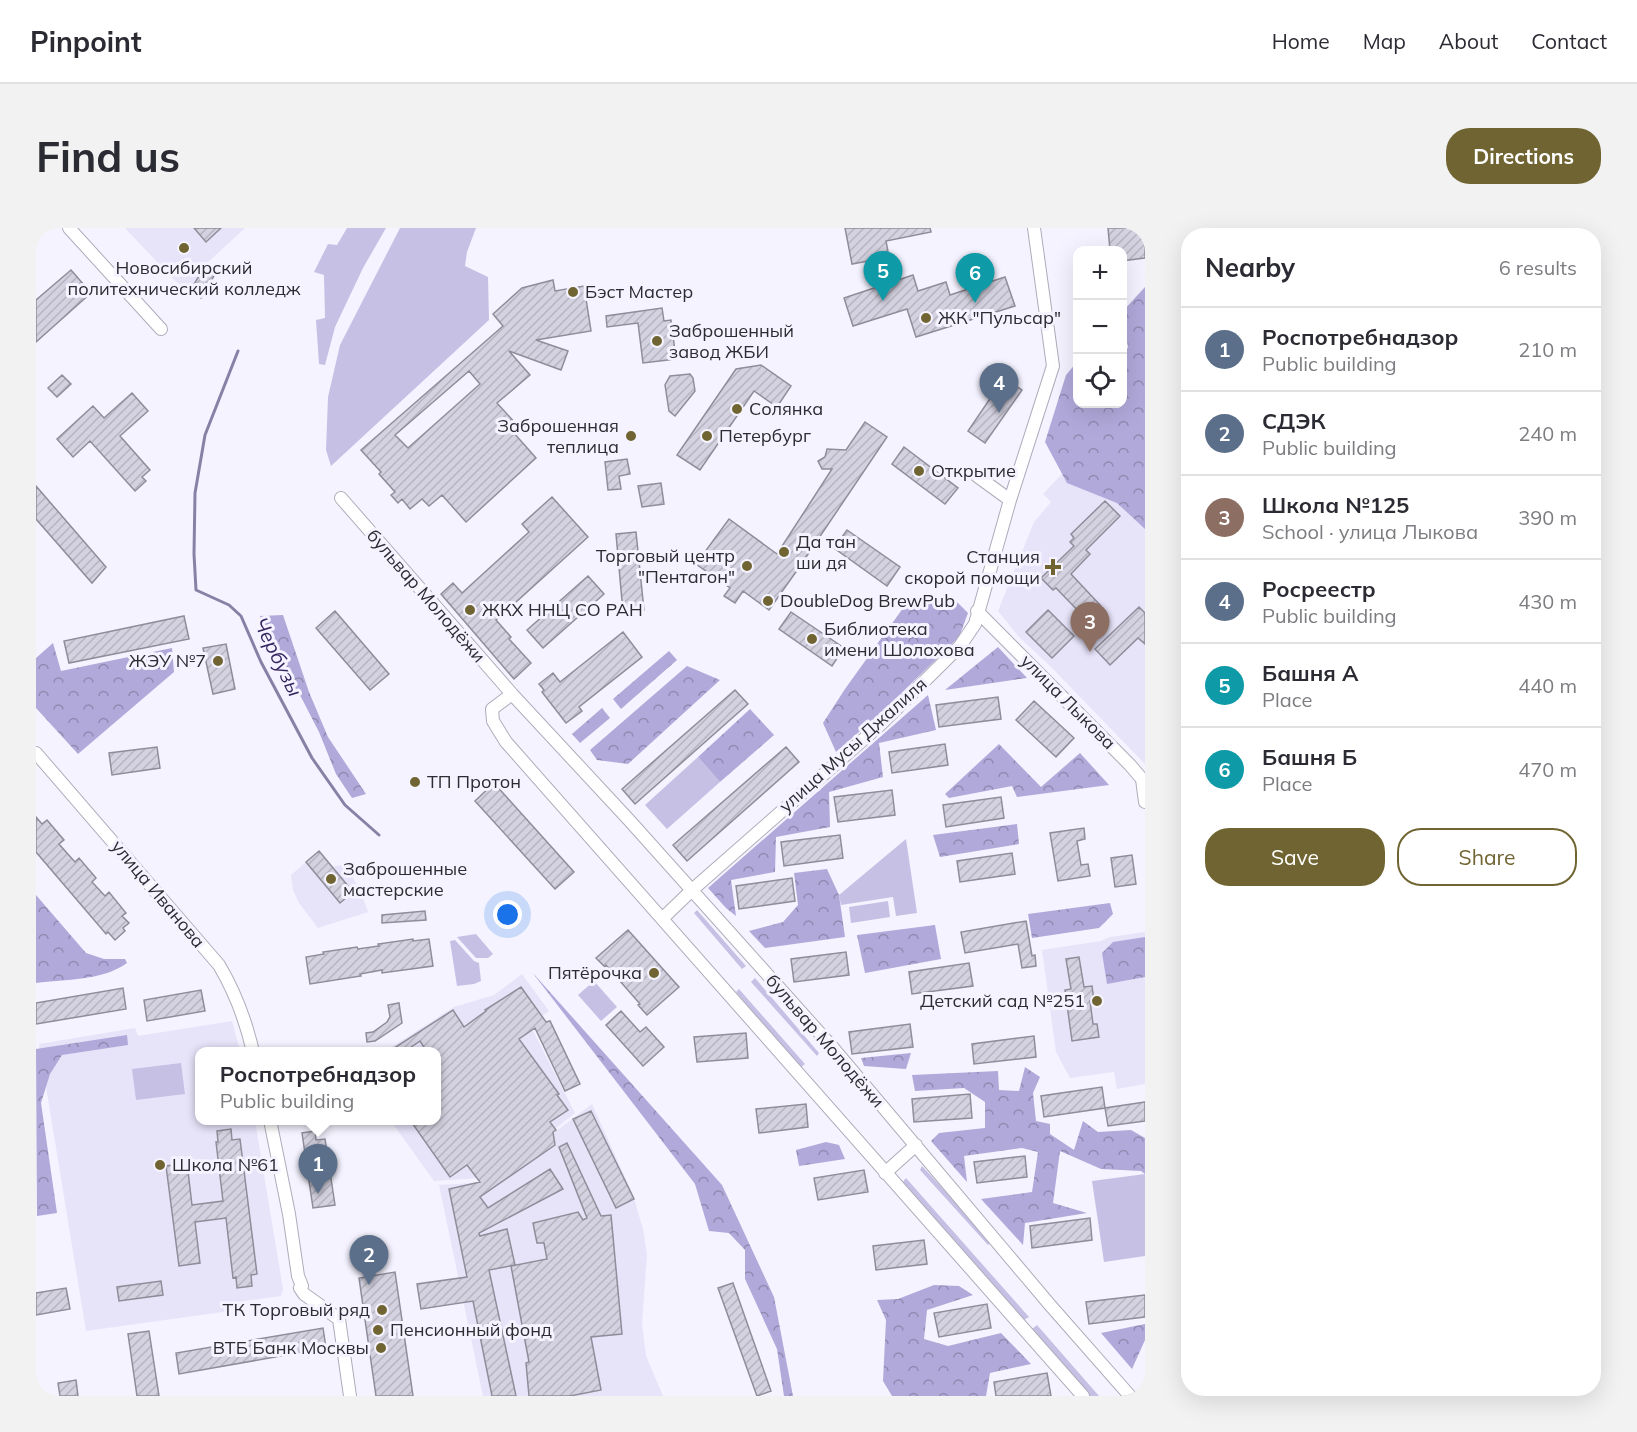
<!DOCTYPE html>
<meta charset="utf-8">
<style>
:root{--surface:#fff;--page:#f2f2f3;--text:#2b2b33;--muted:#7c7c81;--line:#e1e1e2;--accent:#706532}
body{margin:0;font-family:Mulish,sans-serif;background:var(--page);color:var(--text)}
.controls{position:absolute;right:18px;top:18px;display:grid;overflow:hidden;border-radius:12px;box-shadow:0 6px 24px #0002}
.controls button{width:54px;height:54px;display:grid;place-items:center;padding:0;border:0;border-bottom:2px solid var(--line);background:var(--surface);color:var(--text);font:30px sans-serif}
.you{position:absolute;left:472px;top:687px;width:21px;height:21px;margin:-15px;border:4px solid #fff;border-radius:50%;background:#1a73e8;box-shadow:0 0 0 9px #1a73e833}
.badge{display:grid;place-items:center;width:39px;height:39px;border-radius:50%;background:var(--accent);color:#fff;font-size:20px;font-weight:700}
.pin{position:absolute;translate:-50% -50px;filter:drop-shadow(0 2px 3px #0008)}
.pin::after{content:'';position:absolute;top:32px;width:21px;height:18px;background:inherit;clip-path:polygon(0 0,100% 0,50% 100%)}
.popup{position:absolute;left:159px;top:819px;width:246px;height:78px;box-sizing:border-box;display:grid;place-content:center;border-radius:12px;background:var(--surface);filter:drop-shadow(0 2px 4px #0005);font-size:20px;white-space:nowrap;color:var(--muted)}
.popup b{font-size:22px;color:var(--text)}
.popup::after{content:'';position:absolute;left:50%;top:100%;margin-left:-12px;border:12px solid transparent;border-top-color:var(--surface)}
.list{margin:0;padding:0;list-style:none}
h2{display:flex;justify-content:space-between;align-items:center;height:78px;margin:0;padding:0 24px;font-size:26px}
h2 small{font-size:20px;font-weight:400;color:var(--muted)}
.list li{display:grid;grid-template-columns:39px 1fr auto;gap:18px;align-items:center;box-sizing:border-box;height:84px;padding:0 24px;border-top:2px solid var(--line)}
.list b{display:block;font-size:22px;white-space:nowrap}
.list p{margin:0;font-size:20px;white-space:nowrap;color:var(--muted)}
.list em{font-size:20px;font-style:normal;color:var(--muted)}
.actions{display:flex;gap:12px;padding:18px 24px}
.actions a{flex:1;padding:14px 0;border:2px solid var(--accent);border-radius:24px;text-align:center;font-size:21px;color:var(--accent)}
.actions .main{background:var(--accent);color:#fff}
.icon{flex:none;width:33px;height:33px;fill:none;stroke:currentColor;stroke-width:2;stroke-linecap:round;stroke-linejoin:round}
.map{position:relative;flex:none;width:1109px;height:1168px;overflow:hidden;border-radius:24px}
header{display:flex;align-items:center;gap:36px;box-sizing:border-box;height:84px;padding:0 30px;background:var(--surface);border-bottom:2px solid var(--line)}
header strong{font-size:28px}
nav{display:flex;gap:33px;margin-inline-start:auto;font-size:21px}
.intro{display:flex;align-items:center;justify-content:space-between;box-sizing:border-box;height:144px;padding:0 36px}
h1{margin:0;font-size:42px}
.button{padding:15px 27px;border-radius:24px;background:var(--accent);color:#fff;font-size:21px;font-weight:700}
main{display:flex;gap:36px;padding:0 36px}
aside{flex:1;background:var(--surface);border-radius:24px;box-shadow:0 6px 24px #0002}
.map>svg:first-child{display:block}
.built{fill:#e7e4fa}
.green{fill:#c6c0e5}
.forest{fill:url(#forest-crowns)}
.lines{fill:none;stroke-linecap:round;stroke-linejoin:round}
.stream{stroke:#8881a6;stroke-width:3}
.building{fill:url(#building-hatch);stroke:#8f8d9a;stroke-width:1.5;fill-rule:evenodd}
.minor-casing{stroke:#aeacba;stroke-width:14}
.minor{stroke:#fff;stroke-width:12}
.poi-dot{fill:#706532;stroke:#f4f3ff;stroke-width:2}
.labels{text-anchor:middle;stroke-width:6;stroke-linejoin:round;paint-order:stroke}
.poi-label{font-size:18px;fill:#2d2c32;stroke:#f4f3ff;text-anchor:start}
.street-label{font-size:18px;fill:#2d2c32;stroke:#f4f3ff}
.water-label{font-size:20px;font-style:italic;fill:#362660;stroke:#f4f3ff}
</style>
<header>
<strong>Pinpoint</strong>
<nav><a>Home</a><a>Map</a><a>About</a><a>Contact</a></nav>
</header>
<div class="intro"><h1>Find us</h1><a class="button">Directions</a></div>
<main>
<div class="map">
<svg width="1109" height="1168" viewBox="0 0 1109 1168">
<defs>
<pattern id="forest-crowns" width="20" height="18" patternUnits="userSpaceOnUse" patternTransform="scale(1.5)"><rect width="20" height="18" fill="#b1a9da"/><path d="M2 6a3 3 0 1 1 6 0M12 15a3 3 0 1 1 6 0" fill="none" stroke="#908ab1"/></pattern>
<pattern id="building-hatch" width="6" height="6" patternUnits="userSpaceOnUse" patternTransform="scale(1.5)"><rect width="6" height="6" fill="#d4d2e0"/><path d="M-1 1l2-2M0 6l6-6M5 7l2-2" fill="none" stroke="#b6b4c1"/></pattern>
</defs>
<rect width="100%" height="100%" fill="#f4f3ff"/>
<path class="built" d="M89 0H209L170 36 181 43 165 70 139 53Z
M1037 234 1109 295V536L1016 440 983 409 962 383 998 294 1015 274 1007 266Z
M283 623 296 639 309 636 325 664 332 684 282 700 263 675 257 662 255 647Z
M1109 704V856L1081 861 1078 844 1034 850 1020 824 1006 722 1065 713 1074 709Z
M486 746 513 783 494 797 539 885 459 949 398 953 355 893 400 892V824H348L418 779 458 767Z
M196 793 204 823 164 824V892L219 893 247 1061 245 1068 193 1075 194 1083 50 1103 3 816 99 800 102 808Z
M556 876 597 967 607 1001 611 1027 606 1095 610 1128 627 1168H447L403 957 453 954Z"/>
<path class="green" d="M311 0H350L327 40 299 99 289 137 283 136 280 92 289 90 288 47 278 44 292 16 301 17Z
M364 0H440L431 24 429 38 452 49 453 92 295 238 290 222 292 169 304 117Z
M662 529 684 554 631 601 609 577Z
M870 611 881 685 860 688 857 669 805 677 803 667Z
M852 673 854 689 815 695 813 679Z
M661 682 710 738 706 741 658 685Z
M440 706 457 726 452 730H440L421 709Z
M419 712 438 733 443 735 445 753 438 756 421 758 414 713Z
M719 750 783 825 781 828 715 754Z
M558 753 581 779 565 793 542 767Z
M703 761 769 836 764 840 700 764Z
M145 835 149 866 100 872 96 841Z
M886 938 955 1013 952 1017 884 942Z
M1109 946V1028L1068 1034 1056 953Z
M870 950 993 1089 988 1092 866 955Z
M1001 1097 1063 1168H1054L996 1101Z"/>
<path class="forest" d="M1109 59V301L1081 275 1031 255 1009 214 1030 147 1041 134 1042 176H1086L1087 121 1092 120 1087 83Z
M913 366 932 385 923 409 846 484 800 524 787 495 809 461 875 369 886 373Z
M247 387 273 464 292 509 330 566 316 570 300 546 283 504 265 469 238 433 224 388Z
M17 415 25 443 136 420 138 444 42 526 0 480V430Z
M962 419 991 450 909 462Z
M633 423 641 432 585 481 577 471Z
M651 438 684 452 592 536 561 532 554 522Z
M892 467 900 502 843 515 847 549 793 564 794 599 740 609 739 644 695 652 700 688 690 680 672 660Z
M566 480 574 490 544 515 536 506Z
M714 481 738 507 684 554 662 529Z
M963 516 1005 559 1044 525 1073 557 981 569 976 558 913 570 909 566Z
M981 596 983 616 904 629 897 607Z
M791 641 803 667 809 709 729 720 713 703 747 694 762 677 758 645Z
M0 667 50 725 68 731H89L91 735C66 753 30 751 0 755Z
M1074 675 1077 686 1063 700 996 710 992 686Z
M899 697 905 731 829 745 821 707Z
M1109 709V749L1071 756 1066 725 1077 714Z
M496 744 686 957 738 1069 757 1168H748L741 1121 709 1051V1022L693 1005 673 1003 659 956Z
M91 807 92 817 26 827 14 846 5 875 21 985 1 988 0 821Z
M875 825 870 841 828 838 825 830Z
M989 839 1004 849 997 865 1000 893 1014 896V906L1038 922 1047 893 1062 904 1095 902 1109 910V946L1105 943 1065 941 1024 923 1017 975 1051 985 989 995 987 1017 945 971 996 964 1002 924 986 920 928 928 931 954 895 913 903 905 949 900V874L928 860 879 863 876 847 962 843 963 862 983 863Z
M790 914 803 917 809 931 763 938 760 922Z
M898 1057 923 1058 937 1067 891 1082 888 1111 912 1118 965 1105 995 1136 954 1145 950 1168H856L847 1153 850 1092 841 1072 862 1071Z
M1109 1096V1112L1096 1141 1065 1105Z"/>
<g class="lines">
<path class="stream" d="M202 123 169 207 159 265 158 326 160 362 193 377 205 388 225 434 276 530 309 577 343 607"/>
</g>
<path class="building" d="M158 0H185L170 14Z
M809 0H894L895 4 850 13 853 29 816 36Z
M1072 0H1109V30L1086 33V22H1074Z
M170 36 181 43 165 70 154 63Z
M35 42 55 65 0 114V72Z
M877 47 882 63 910 54 914 67 969 49 979 78 880 109 871 81 817 98 808 70Z
M517 52 519 63 548 58 555 103 500 112 532 123 525 142 473 123 494 147 461 175 482 198 477 204 500 230 430 294 406 267 393 278 386 271 374 281 366 271 362 275 355 267 359 264 343 246 345 244 325 222 467 98 457 86 486 60ZM433 143 444 156 372 220 359 207Z
M626 80 628 93 635 92 640 131 607 135 602 95 571 99 570 88Z
M725 137 755 158 741 179 718 163 664 242 641 227 700 141Z
M654 146 657 150 659 163 639 188 633 183 629 157 634 148Z
M26 147 35 156 21 169 12 160Z
M968 150 986 162 949 215 932 203Z
M96 165 112 183 84 208 114 242 106 249 110 253 99 263 54 213 37 229 21 211 57 178 68 190Z
M829 194 851 209 762 341 733 382 707 363 699 375 688 368 694 360 660 336 693 291 741 326 796 241H786L782 233 789 229 791 221 810 222Z
M868 219 922 260 909 276 856 236Z
M591 231 594 246 583 248 585 261 572 262 569 234Z
M625 255 628 276 606 279 602 258Z
M0 258 70 339 56 355 0 291Z
M516 269 552 309 460 392 475 409 473 411 495 435 478 451 405 366 417 355 426 365 493 304 486 296Z
M1069 273 1084 288 1050 322 1054 326 1035 346 1064 377 1050 391 1020 360 1017 362 1005 350 1038 318 1034 314 1038 310 1035 306Z
M811 302 864 339 851 358 798 320Z
M600 304 608 382 587 384 580 306Z
M552 348 568 366 507 420 491 402Z
M1103 379 1109 385V416L1102 410 1074 437 1059 421Z
M1012 382 1038 408 1016 430 990 404Z
M299 383 353 446 334 462 280 400Z
M755 384 808 420 796 438 743 401Z
M148 388 153 411 33 435 28 413Z
M587 404 606 429 543 479 546 483 530 495 506 464 508 462 503 456 517 445 524 454Z
M190 416 199 461 177 466 167 420Z
M699 462 712 476 599 576 586 561Z
M962 469 965 491 903 499 900 477Z
M998 473 1038 510 1020 529 980 492Z
M909 516 912 537 856 545 853 524Z
M121 519 124 540 76 547 73 525Z
M750 519 763 534 651 633 637 617Z
M458 555 538 644 519 661 439 573Z
M856 562 859 587 802 594 798 569Z
M965 569 968 590 910 599 907 577Z
M0 589 6 596 11 592 28 612 23 616 30 624 39 634 43 630 60 650 56 654 69 668 73 664 90 685 86 688 93 695 87 700 89 703 79 712 72 704 70 706 0 624Z
M1048 600 1049 611 1041 613 1045 637 1052 636 1054 648 1022 653 1014 605Z
M804 607 807 630 748 638 745 614Z
M283 623 317 664 304 675 270 634Z
M976 625 979 646 924 654 921 633Z
M1096 627 1100 656 1079 659 1075 630Z
M756 650 759 673 703 681 700 658Z
M389 683 390 692 346 695V687Z
M990 693 996 728 999 727 1000 738 986 740 982 716 929 725 925 704Z
M592 702 643 759 611 787 602 777 604 776 570 737 569 739 560 730Z
M377 711V713L393 711 397 738 346 745V742L324 746 325 748 274 756 270 729 288 726 287 724 321 719 322 721 343 718 342 716Z
M810 724 813 747 758 754 755 731Z
M1043 729 1048 759 1056 758 1058 773H1054L1057 796H1061L1063 809 1036 813 1029 762 1035 761 1030 731Z
M933 735 937 758 876 766 873 744Z
M485 759 510 794 514 793 544 856 529 863 499 800 483 811 523 866 521 867 532 882 514 894 520 902 517 904 519 917 444 969 452 980 514 941 527 961 443 1005 444 1008 471 1001 479 1037 453 1042 480 1168H456L437 1073 385 1081 381 1056 431 1049 413 961 444 954 431 937 414 949 374 892H400V824H391L384 813 368 824H352L417 782 428 799 450 783 449 782Z
M87 760 90 781 0 796V775Z
M165 762 169 783 111 793 108 772Z
M363 775 366 795 339 813 331 814 330 805 337 804 351 794 354 789 352 777Z
M585 783 604 804 610 799 628 819 607 838 570 797Z
M874 796 877 819 816 826 813 804Z
M710 805 712 830 661 834 658 809Z
M998 808 1000 829 938 836 936 816Z
M1066 859 1069 880 1008 889 1005 868Z
M934 866 936 890 878 894 876 871Z
M1109 874V893L1072 898 1069 880Z
M770 876 772 899 723 905 720 881Z
M555 883 598 971 580 980 537 891Z
M195 901 196 912 204 911 221 1046 215 1047 216 1058 201 1060 200 1049 197 1050 190 990 159 994 164 1035 143 1038 130 938 151 935 156 977 187 973 180 914H182L181 903Z
M279 903 280 912 289 911 299 977 277 980 266 905Z
M531 915 565 988 575 987 586 1106 555 1109 565 1162 534 1168H493L490 1135 493 1134 475 1038 511 1031 508 1015H501L497 995 542 984 547 992 551 990 523 919Z
M989 928 991 949 941 955 938 934Z
M828 942 832 964 782 972 778 950Z
M1054 990 1056 1012 996 1020 994 998Z
M888 1012 891 1036 840 1042 837 1018Z
M359 1044 377 1168H340L323 1050Z
M125 1053 127 1067 83 1073 81 1059Z
M697 1055 735 1163 721 1168 682 1060Z
M30 1060 34 1081 0 1087V1065Z
M1109 1067V1089L1053 1096 1050 1074Z
M951 1076 955 1100 903 1109 898 1085Z
M287 1100 290 1120 143 1146 140 1125Z
M113 1103 123 1168H101L92 1106Z
M1011 1145 1015 1168H960L958 1154Z
M40 1152 42 1168H24L22 1155Z"/>
<g class="lines">
<g class="minor-casing">
<path id="minor" d="M33 0 125 101
M941 248 974 272
M305 270 476 466 593 592 798 821 1014 1077 1094 1168
M941 383 1094 537 1106 551 1109 574
M476 466 456 481 457 493 470 514 1047 1168
M0 525 183 737C199 764 210 793 217 824
M627 690 656 662 845 496 924 418 939 396 974 272 1017 138 998 0
M234 892 253 986 262 1048 266 1058 264 1060 268 1066 303 1091 314 1168
M849 945 880 917"/>
</g>
<use href="#minor" class="minor"/>
</g>
<g class="poi-dot">
<circle cx="148" cy="20" r="6"/>
<circle cx="537" cy="64" r="6"/>
<circle cx="890" cy="90" r="6"/>
<circle cx="621" cy="113" r="6"/>
<circle cx="701" cy="181" r="6"/>
<circle cx="595" cy="208" r="6"/>
<circle cx="671" cy="208" r="6"/>
<circle cx="883" cy="243" r="6"/>
<circle cx="748" cy="324" r="6"/>
<circle cx="711" cy="338" r="6"/>
<path d="M1014 330h6v6h6v6h-6v6h-6v-6h-6v-6h6z"/>
<circle cx="732" cy="373" r="6"/>
<circle cx="434" cy="382" r="6"/>
<circle cx="776" cy="411" r="6"/>
<circle cx="182" cy="433" r="6"/>
<circle cx="379" cy="554" r="6"/>
<circle cx="295" cy="651" r="6"/>
<circle cx="618" cy="745" r="6"/>
<circle cx="1061" cy="773" r="6"/>
<circle cx="124" cy="937" r="6"/>
<circle cx="346" cy="1082" r="6"/>
<circle cx="342" cy="1102" r="6"/>
<circle cx="345" cy="1120" r="6"/>
</g>
<g class="labels">
<g class="poi-label">
<text x="148" y="46" text-anchor="middle">Новосибирский<tspan x="148" dy="21">политехнический колледж</tspan></text>
<text x="549" y="70">Бэст Мастер</text>
<text x="902" y="96">ЖК "Пульсар"</text>
<text x="633" y="109">Заброшенный<tspan x="633" dy="21">завод ЖБИ</tspan></text>
<text x="713" y="187">Солянка</text>
<text x="583" y="204" text-anchor="end">Заброшенная<tspan x="583" dy="21">теплица</tspan></text>
<text x="683" y="214">Петербург</text>
<text x="895" y="249">Открытие</text>
<text x="760" y="320">Да тан<tspan x="760" dy="21">ши дя</tspan></text>
<text x="699" y="334" text-anchor="end">Торговый центр<tspan x="699" dy="21">"Пентагон"</tspan></text>
<text x="1004" y="335" text-anchor="end">Станция<tspan x="1004" dy="21">скорой помощи</tspan></text>
<text x="744" y="379">DoubleDog BrewPub</text>
<text x="446" y="388">ЖКХ ННЦ СО РАН</text>
<text x="788" y="407">Библиотека<tspan x="788" dy="21">имени Шолохова</tspan></text>
<text x="170" y="439" text-anchor="end">ЖЭУ №7</text>
<text x="391" y="560">ТП Протон</text>
<text x="307" y="647">Заброшенные<tspan x="307" dy="21">мастерские</tspan></text>
<text x="606" y="751" text-anchor="end">Пятёрочка</text>
<text x="1049" y="779" text-anchor="end">Детский сад №251</text>
<text x="136" y="943">Школа №61</text>
<text x="334" y="1088" text-anchor="end">ТК Торговый ряд</text>
<text x="354" y="1108">Пенсионный фонд</text>
<text x="333" y="1126" text-anchor="end">ВТБ Банк Москвы</text>
</g>
<g class="street-label">
<text transform="translate(390 368) rotate(49)" y="6">бульвар Молодёжи</text>
<text transform="translate(1032 474) rotate(45)" y="6">улица Лыкова</text>
<text transform="translate(817 517) rotate(-42)" y="6">улица Мусы Джалиля</text>
<text transform="translate(122 666) rotate(50)" y="6">улица Иванова</text>
<text transform="translate(789 813) rotate(49)" y="6">бульвар Молодёжи</text>
</g>
<g class="water-label">
<text transform="translate(242 429) rotate(64)" y="7">Чербузы</text>
</g>
</g>
</svg>
<div class="controls">
<button>+</button>
<button>−</button>
<button><svg class="icon" aria-label="locate" viewBox="0 0 24 24"><circle cx="12" cy="12" r="6"/><path d="M12 2v4M12 18v4M2 12h4M18 12h4"/></svg></button>
</div>
<div class="you"></div>
<div class="pin badge" style="left:282px;top:966px;background:#5c6f8a">1</div>
<div class="popup"><b>Роспотребнадзор</b>Public building</div>
<div class="pin badge" style="left:333px;top:1057px;background:#5c6f8a">2</div>
<div class="pin badge" style="left:1054px;top:424px;background:#8d6e63">3</div>
<div class="pin badge" style="left:963px;top:185px;background:#5c6f8a">4</div>
<div class="pin badge" style="left:847px;top:73px;background:#0f9aa8">5</div>
<div class="pin badge" style="left:939px;top:75px;background:#0f9aa8">6</div>
</div>
<aside>
<h2>Nearby<small>6 results</small></h2>
<ul class="list">
<li><span class="badge" style="background:#5c6f8a">1</span><div><b>Роспотребнадзор</b><p>Public building</p></div><em>210 m</em></li>
<li><span class="badge" style="background:#5c6f8a">2</span><div><b>СДЭК</b><p>Public building</p></div><em>240 m</em></li>
<li><span class="badge" style="background:#8d6e63">3</span><div><b>Школа №125</b><p>School · улица Лыкова</p></div><em>390 m</em></li>
<li><span class="badge" style="background:#5c6f8a">4</span><div><b>Росреестр</b><p>Public building</p></div><em>430 m</em></li>
<li><span class="badge" style="background:#0f9aa8">5</span><div><b>Башня А</b><p>Place</p></div><em>440 m</em></li>
<li><span class="badge" style="background:#0f9aa8">6</span><div><b>Башня Б</b><p>Place</p></div><em>470 m</em></li>
</ul>
<div class="actions"><a class="main">Save</a><a>Share</a></div>
</aside>
</main>
